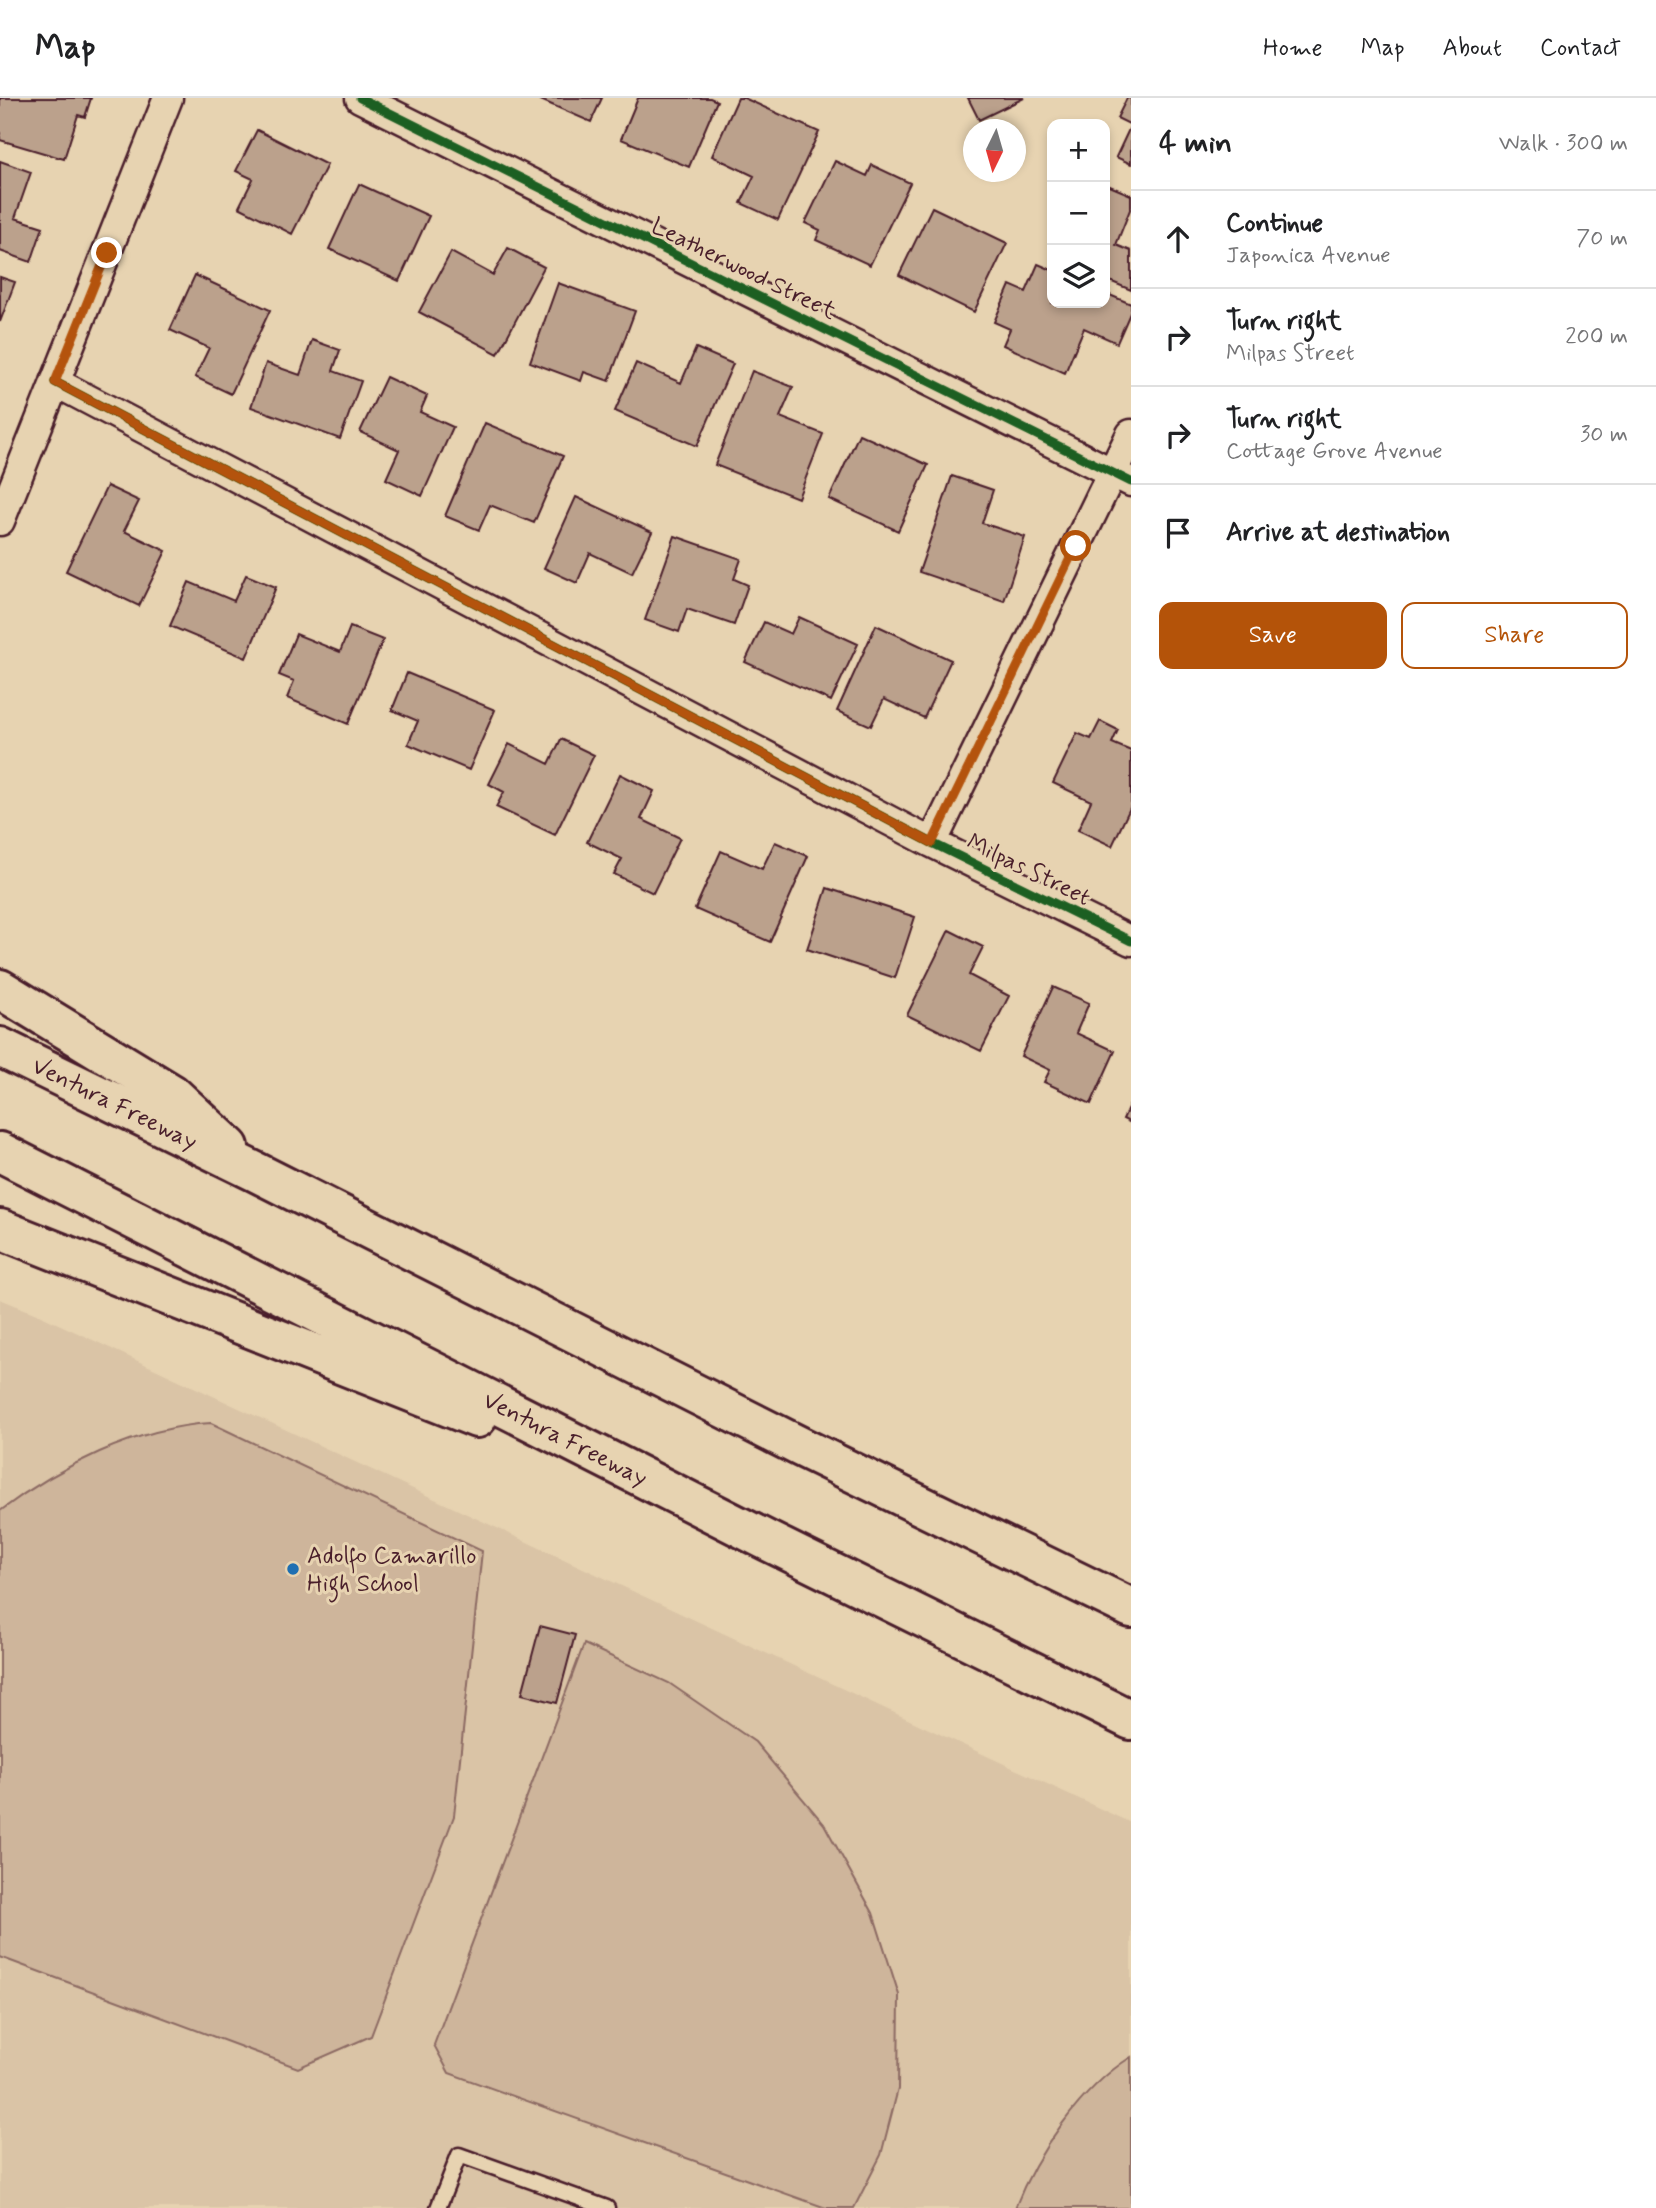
<!DOCTYPE html>
<meta charset="utf-8">
<style>
:root{--surface:#fff;--page:#f6f6f6;--text:#202124;--muted:#757577;--line:#e0e0e0;--accent:#b45309}
body{margin:0;font-family:Mynerve,sans-serif;background:var(--page);color:var(--text)}
.controls{position:absolute;right:21px;top:21px;display:grid;overflow:hidden;border-radius:14px;box-shadow:0 4px 10px #0003}
.controls button{width:63px;height:63px;display:grid;place-items:center;padding:0;border:0;border-bottom:2px solid var(--line);background:var(--surface);color:var(--text);font:35px sans-serif}
.compass{position:absolute;left:963px;top:21px;width:63px;height:63px;border-radius:50%;background:var(--surface);box-shadow:0 4px 10px #0003;rotate:185deg}
.stop{position:absolute;width:21px;height:21px;margin:-16px;border:5px solid #b45309;border-radius:50%;background:#fff}
.stop.end{background:#b45309;border-color:#fff;box-shadow:0 2px 7px #0008}
.list{margin:0;padding:0;list-style:none}
h2{display:flex;justify-content:space-between;align-items:center;height:91px;margin:0;padding:0 28px;font-size:30px}
h2 small{font-size:23px;font-weight:400;color:var(--muted)}
.list li{display:grid;grid-template-columns:46px 1fr auto;gap:21px;align-items:center;box-sizing:border-box;height:98px;padding:0 28px;border-top:2px solid var(--line)}
.list b{display:block;font-size:26px;white-space:nowrap}
.list p{margin:0;font-size:23px;white-space:nowrap;color:var(--muted)}
.list em{font-size:23px;font-style:normal;color:var(--muted)}
.actions{display:flex;gap:14px;padding:21px 28px}
.actions a{flex:1;padding:16px 0;border:2px solid var(--accent);border-radius:14px;text-align:center;font-size:24px;color:var(--accent)}
.actions .main{background:var(--accent);color:#fff}
.icon{flex:none;width:38px;height:38px;fill:none;stroke:currentColor;stroke-width:2;stroke-linecap:round;stroke-linejoin:round}
.map{position:relative;flex:none;width:1131px;height:2110px;overflow:hidden}
header{display:flex;align-items:center;gap:42px;box-sizing:border-box;height:98px;padding:0 35px;background:var(--surface);border-bottom:2px solid var(--line)}
header strong{font-size:33px}
nav{display:flex;gap:38px;margin-inline-start:auto;font-size:24px}
main{display:flex}
aside{flex:1;background:var(--surface)}
.map>svg:first-child{display:block}
.built{fill:#dac4a6}
.green{fill:#ceb59b;stroke:#8c6a63;stroke-width:2}
.building{fill:#bba18c;stroke:#4a1f2b;stroke-width:2}
.lines{fill:none;stroke-linecap:round;stroke-linejoin:round}
.lane-casing{stroke:#4a1f2b;stroke-width:19}
.street-casing{stroke:#4a1f2b;stroke-width:33}
.highway-casing{stroke:#4a1f2b;stroke-width:44}
.lane{stroke:#e7d3b1;stroke-width:14}
.street{stroke:#e7d3b1;stroke-width:28}
.highway{stroke:#e7d3b1;stroke-width:38}
.cycleway-casing{stroke:#e7d3b1;stroke-width:13}
.cycleway{stroke:#1b5e20;stroke-width:9}
.route{stroke:#b45309;stroke-width:9}
.poi-dot{fill:#1f6fb2;stroke:#e7d3b1;stroke-width:2.5}
.labels{text-anchor:middle;stroke-width:6;stroke-linejoin:round;paint-order:stroke}
.street-label{font-size:24px;fill:#4a1f2b;stroke:#e7d3b1}
.poi-label{font-size:24px;fill:#4a1f2b;stroke:#e7d3b1;text-anchor:start}
</style>
<header>
<strong>Map</strong>
<nav><a>Home</a><a>Map</a><a>About</a><a>Contact</a></nav>
</header>
<main>
<div class="map">
<svg width="1131" height="2110" viewBox="0 0 1131 2110">
<rect width="100%" height="100%" fill="#e7d3b1"/>
<filter id="ink" filterUnits="userSpaceOnUse"><feTurbulence type="fractalNoise" baseFrequency=".0143" numOctaves="2"/><feDisplacementMap in="SourceGraphic" scale="14" xChannelSelector="R" yChannelSelector="G"/><feConvolveMatrix kernelMatrix="1 2 1 2 8 2 1 2 1" color-interpolation-filters="sRGB"/></filter>
<g filter="url(#ink)">
<path class="built" d="M0 1201 39 1217 1131 1725V2110H0Z"/>
<path class="green" d="M211 1325 482 1453 454 1718 371 1938 298 1970 0 1859V1413C58 1369 137 1329 211 1325Z
M584 1546 669 1585 755 1644 824 1726 873 1815 899 1897 898 1991 881 2057 854 2110H826L449 1975 434 1947Z
M1131 1959V2110H1015C1036 2056 1081 1990 1131 1959Z"/>
<path class="building" d="M0 0H91L85 19 78 17 64 61 0 42Z
M536 0H602L591 24Z
M638 0H710L717 3 689 69 621 41Z
M738 0H744L819 34 778 122 741 105 754 78 712 58Z
M968 0H1024L979 22Z
M1127 0H1131V27L1117 20Z
M1131 27V66L1116 59Z
M257 32 327 67 292 136 239 109 253 81 236 73Z
M0 63 31 74 15 120 43 129 31 164 0 153Z
M835 63 867 78 872 67 910 85 870 167 816 142 820 132 805 125Z
M359 86 429 118 399 183 329 151Z
M1105 86 1131 97V109L1116 147 1131 153V192L1105 181Z
M932 109 1007 145 974 214 899 177Z
M508 150 544 169 498 256 419 214 451 154 493 177Z
M1038 166 1052 172V205H1105V195L1131 206V213L1117 245 1084 230 1065 275 1003 247 1010 231 994 224 1010 187 1026 194Z
M195 177 270 212 231 296 195 279 209 250 170 232Z
M0 179 15 184 0 224Z
M558 185 635 213 609 283 584 274 581 283 530 264Z
M312 242 340 252 333 273 361 283 340 341 251 309 266 265 300 277Z
M696 250 733 266 697 348 615 313 636 265 681 285Z
M752 273 793 289 780 319 823 336 798 400 715 367Z
M386 279 427 298 420 314 453 329 422 398 386 381 399 352 360 334Z
M485 325 563 358 534 425 490 407 479 432 445 418Z
M859 336 928 367 898 433 829 401Z
M952 378 993 392 982 425 1025 439 1004 503 919 474Z
M107 388 139 403 124 433 166 453 139 508 66 473Z
M576 399 652 434 632 475 590 455 577 485 544 470Z
M675 438 741 461 734 481 748 487 734 527 687 511 679 534 645 522Z
M246 477 276 489 246 560 170 528 189 484 234 503Z
M799 519 858 546 831 603 745 564 764 524 791 536Z
M876 527 951 562 924 620 884 601 871 628 837 613Z
M350 529 383 542 348 626 287 600 294 583 279 577 296 536 340 554Z
M407 575 495 612 469 672 408 646 418 623 392 612Z
M1100 623 1118 632 1112 645 1131 653V708L1112 748 1078 732 1091 703 1053 685 1077 635 1091 641Z
M561 641 594 657 555 737 496 709 504 694 489 686 509 646 549 666Z
M620 676 654 693 641 721 680 740 653 795 614 776 622 761 587 744Z
M775 744 808 758 770 844 695 811 721 753 762 771Z
M827 790 915 819 895 880 807 851Z
M949 832 983 849 969 877 1009 898 981 953 907 917Z
M1053 889 1089 905 1076 935 1115 953 1091 1006 1044 984 1050 972 1021 958Z
M1131 1004V1025L1123 1021Z
M540 1528 575 1537 557 1605 522 1596Z"/>
<g class="lines">
<g class="lane-casing">
<path id="lane" d="M438 2110 459 2057 607 2110"/>
</g>
<g class="street-casing">
<path id="street" d="M360 0 1131 384
M55 284 932 745 1131 843
M0 423 168 0
M932 745 1131 336"/>
</g>
<g class="highway-casing">
<g id="highway">
<path d="M0 891 172 996 229 1049"/>
<path id="s1" d="M0 949 256 1074 801 1349 1131 1510"/>
<path id="s2" d="M0 1054 768 1443 1131 1622"/>
<path d="M0 1131 477 1320"/>
</g>
</g>
<use href="#lane" class="lane"/>
<use href="#street" class="street"/>
<use href="#highway" class="highway"/>
<g class="cycleway-casing">
<path id="cycleway" d="M360 0 1131 384
M55 284 932 745 1131 843"/>
</g>
<use href="#cycleway" class="cycleway"/>
</g>
</g>
<g class="lines" filter="url(#ink)">
<path class="route" d="M107 155 55 284 932 745 1076 448"/>
</g>
<circle class="poi-dot" cx="293" cy="1471" r="7"/>
<g class="labels">
<g class="street-label">
<text transform="translate(744 170) rotate(26)" y="8">Leatherwood Street</text>
<text transform="translate(1029 771) rotate(26)" y="8">Milpas Street</text>
<text dy="8" stroke="none"><textPath href="#s1" startOffset="128">Ventura Freeway</textPath></text>
<text dy="8" stroke="none"><textPath href="#s2" startOffset="634">Ventura Freeway</textPath></text>
</g>
<g class="poi-label">
<text x="307" y="1465">Adolfo Camarillo<tspan x="307" dy="28">High School</tspan></text>
</g>
</g>
</svg>
<div class="controls">
<button>+</button>
<button>−</button>
<button><svg class="icon" aria-label="layers" viewBox="0 0 24 24"><path d="M12 4l9 5-9 5-9-5zM3 14l9 5 9-5"/></svg></button>
</div>
<svg class="compass" viewBox="-18 -18 36 36"><path d="M0-13l5 13h-10z" fill="#e53935"/><path d="M0 13l5-13h-10z" fill="#757577"/></svg>
<div class="stop" style="left:1076px;top:448px"></div>
<div class="stop end" style="left:107px;top:155px"></div>
</div>
<aside>
<h2>4 min<small>Walk · 300 m</small></h2>
<ul class="list">
<li><svg class="icon" aria-label="ahead" viewBox="0 0 24 24"><path d="M12 20V5M6 11l6-6 6 6"/></svg><div><b>Continue</b><p>Japonica Avenue</p></div><em>70 m</em></li>
<li><svg class="icon" aria-label="right" viewBox="0 0 24 24"><path d="M7 20v-9h11M14 6l5 5-5 5"/></svg><div><b>Turn right</b><p>Milpas Street</p></div><em>200 m</em></li>
<li><svg class="icon" aria-label="right" viewBox="0 0 24 24"><path d="M7 20v-9h11M14 6l5 5-5 5"/></svg><div><b>Turn right</b><p>Cottage Grove Avenue</p></div><em>30 m</em></li>
<li><svg class="icon" aria-label="arrive" viewBox="0 0 24 24"><path d="M6 21V4h12l-3 4 3 4H6"/></svg><div><b>Arrive at destination</b></div></li>
</ul>
<div class="actions"><a class="main">Save</a><a>Share</a></div>
</aside>
</main>
